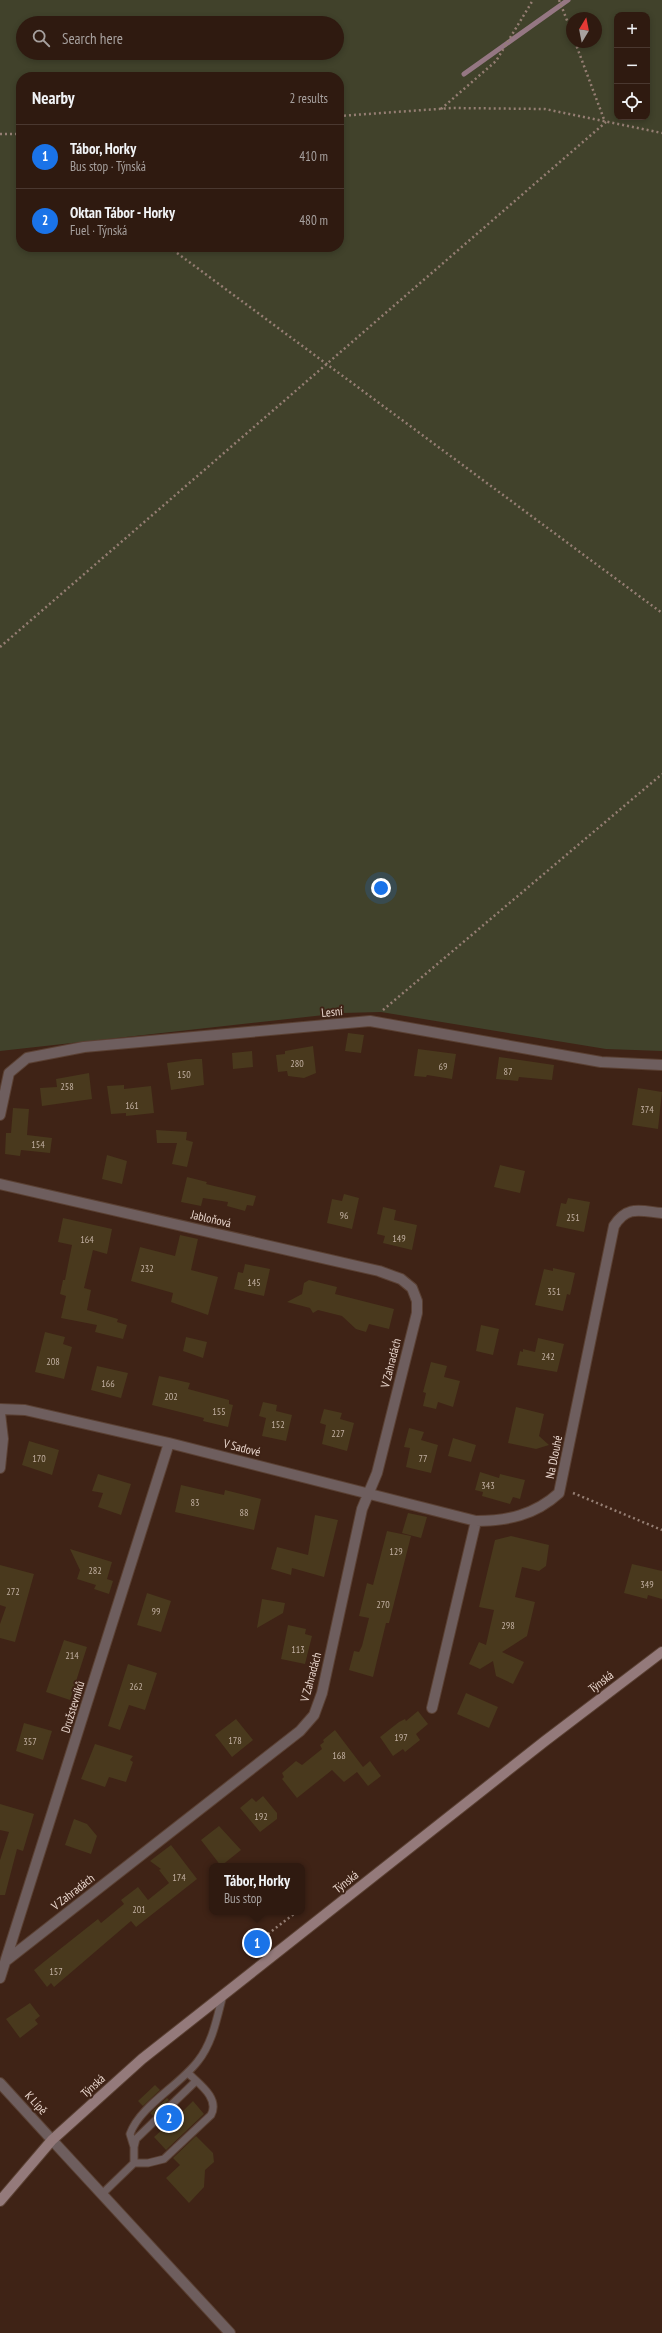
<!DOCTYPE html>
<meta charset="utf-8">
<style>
:root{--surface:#2f1a10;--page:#372319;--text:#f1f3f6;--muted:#a7a19f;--line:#4a3830;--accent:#1a73e8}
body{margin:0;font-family:"PT Sans Narrow",sans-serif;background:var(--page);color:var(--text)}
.controls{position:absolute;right:12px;top:12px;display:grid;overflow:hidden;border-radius:8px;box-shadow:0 2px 6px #0003}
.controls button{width:36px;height:36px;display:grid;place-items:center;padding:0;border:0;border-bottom:1px solid var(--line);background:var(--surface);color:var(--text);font:20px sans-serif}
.compass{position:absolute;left:566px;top:12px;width:36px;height:36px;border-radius:50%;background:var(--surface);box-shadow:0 2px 6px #0003;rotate:10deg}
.you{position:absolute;left:381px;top:888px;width:14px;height:14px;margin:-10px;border:3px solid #fff;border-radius:50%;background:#1a73e8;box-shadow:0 0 0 6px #1a73e833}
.badge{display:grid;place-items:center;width:26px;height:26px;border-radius:50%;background:var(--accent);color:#fff;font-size:13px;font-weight:700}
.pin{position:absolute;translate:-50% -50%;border:2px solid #fff;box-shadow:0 1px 4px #0006}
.popup{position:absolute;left:209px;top:1863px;width:96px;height:52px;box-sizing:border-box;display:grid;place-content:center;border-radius:8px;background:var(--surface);filter:drop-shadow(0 1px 3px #0005);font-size:13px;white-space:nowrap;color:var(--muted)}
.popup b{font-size:15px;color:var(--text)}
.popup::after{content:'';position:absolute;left:50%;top:100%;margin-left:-8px;border:8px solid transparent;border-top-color:var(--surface)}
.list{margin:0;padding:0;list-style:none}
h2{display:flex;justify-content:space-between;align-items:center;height:52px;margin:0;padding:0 16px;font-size:17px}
h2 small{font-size:13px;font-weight:400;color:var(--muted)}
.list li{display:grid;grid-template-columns:26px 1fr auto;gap:12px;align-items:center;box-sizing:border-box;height:64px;padding:0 16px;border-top:1px solid var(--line)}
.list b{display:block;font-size:15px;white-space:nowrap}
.list p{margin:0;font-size:13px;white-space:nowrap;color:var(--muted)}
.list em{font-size:13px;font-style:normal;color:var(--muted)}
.icon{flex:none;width:22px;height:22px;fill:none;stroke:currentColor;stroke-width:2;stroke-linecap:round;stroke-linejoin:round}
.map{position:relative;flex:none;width:662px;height:2333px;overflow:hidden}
.search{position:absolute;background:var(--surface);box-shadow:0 2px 6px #0003;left:16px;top:16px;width:328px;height:44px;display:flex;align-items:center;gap:10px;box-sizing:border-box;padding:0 14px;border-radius:22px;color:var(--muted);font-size:15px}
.panel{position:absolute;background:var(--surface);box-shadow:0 2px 6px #0003;left:16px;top:72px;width:328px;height:180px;border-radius:16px}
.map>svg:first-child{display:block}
.green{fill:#41422b;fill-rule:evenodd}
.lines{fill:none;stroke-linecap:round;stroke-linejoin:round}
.stream{stroke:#957783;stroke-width:5}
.building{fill:#49391d}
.service-casing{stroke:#5a4033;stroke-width:9}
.minor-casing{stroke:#5a4033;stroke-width:12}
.tertiary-casing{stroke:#5a4033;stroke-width:12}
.secondary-casing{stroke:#5a4033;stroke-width:12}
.path{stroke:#957e73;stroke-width:2.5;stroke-dasharray:2 3;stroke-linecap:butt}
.service{stroke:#6e5e5e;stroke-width:7}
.minor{stroke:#6e5e5e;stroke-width:10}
.tertiary{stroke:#6e5e5e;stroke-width:10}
.secondary{stroke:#947a7b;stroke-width:10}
.labels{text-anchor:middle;stroke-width:4;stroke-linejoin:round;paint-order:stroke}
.number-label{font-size:10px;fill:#c2b0a2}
.street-label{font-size:12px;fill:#ead7ce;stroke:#3f2316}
</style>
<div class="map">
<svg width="662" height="2333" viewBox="0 0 662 2333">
<rect width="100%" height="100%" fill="#3f2316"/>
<path class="green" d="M0 0H662V1051L606 1049 381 1012 342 1013 0 1051ZM617 15H647V117H617ZM572 18H596V42H572ZM23 23H337V53H23ZM21 77H339V247H21Z"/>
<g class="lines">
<path class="stream" d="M464 74 568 0"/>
</g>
<path class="building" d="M348 1033 364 1035 361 1053 345 1051Z
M313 1046 316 1073 304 1078 288 1076 287 1071 278 1072 276 1055 285 1054V1051Z
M418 1049 456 1054 452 1079 427 1075 426 1077 414 1076Z
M252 1051 253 1067 233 1069 232 1053Z
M499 1057 554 1065 552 1080 519 1077 518 1081 496 1079Z
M195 1059H202L204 1085 171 1090 167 1063Z
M89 1073 92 1099 42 1106 40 1088 57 1087 56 1079Z
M124 1085V1089L151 1086 154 1113 126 1116V1113L111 1114 107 1086Z
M638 1088 662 1092 658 1129 632 1125Z
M13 1108 29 1109 27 1135 52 1138 50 1153 21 1150 20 1156 5 1154 6 1133H11Z
M156 1130 187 1132 186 1140 193 1142 187 1167 172 1164 177 1143H157Z
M107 1155 127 1161 122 1184 102 1179Z
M500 1165 525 1171 520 1193 494 1187Z
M187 1177 207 1182 206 1184 256 1196 253 1206 247 1205 245 1211 227 1206 228 1202 203 1198 201 1206 181 1202Z
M344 1194 359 1198 352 1229 327 1223 332 1199 342 1201Z
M568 1198 590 1202 584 1232 556 1226 561 1203 566 1204Z
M383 1207 396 1210 394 1220 417 1225 412 1250 383 1243 385 1236 377 1234Z
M63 1218 112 1229 107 1254 93 1250 84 1288 91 1290 87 1310 118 1319 117 1322 127 1325 123 1339 95 1332 97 1325 61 1318 66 1296 60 1294 63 1280H65L72 1245 58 1242Z
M180 1235 198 1239 191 1270 218 1277 208 1315 171 1302 173 1293 131 1281 140 1247 175 1256Z
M245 1264 270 1269 264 1296 234 1289 238 1272 243 1273Z
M553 1268 575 1273 570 1295 567 1294 563 1311 535 1305 544 1269 553 1271Z
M309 1280 337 1287 335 1294 394 1309 389 1329 369 1324 366 1332 356 1329 342 1316 318 1310 313 1313 310 1308 287 1302 302 1294 304 1283Z
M481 1325 499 1329 493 1355 476 1351Z
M45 1332 65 1337 63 1344 72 1347 64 1379 35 1372Z
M186 1337 207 1342 203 1358 183 1351Z
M538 1338 564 1344 557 1372 517 1365 520 1351 523 1352V1349L535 1352Z
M431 1362 447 1366 444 1377 460 1381 453 1407 438 1402 436 1409 423 1406 426 1393 423 1392Z
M97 1366 128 1373 121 1398 91 1390Z
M159 1376 190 1383 188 1389 229 1400V1404L233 1405 228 1427 203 1421 204 1418 152 1405Z
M263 1402 277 1405 276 1411 292 1415 286 1441 262 1436 266 1418 259 1416Z
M516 1407 544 1414 539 1436 549 1445 536 1449 508 1443Z
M324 1409 342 1413 340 1419 354 1423 347 1451 322 1444 326 1425 320 1423Z
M409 1428 424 1432 421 1440 438 1445 431 1473 406 1467 410 1448 404 1447Z
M453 1438 476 1445 471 1462 448 1456Z
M29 1441 59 1450 52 1475 22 1465Z
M480 1472 499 1478 500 1474 525 1480 520 1499 513 1497 510 1504 482 1496 483 1492 475 1490Z
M98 1474 131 1484 121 1515 98 1507 103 1493 92 1491Z
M181 1485 224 1495 225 1490 261 1499 254 1530 175 1512Z
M408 1513 427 1517 421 1538 402 1533Z
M315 1515 338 1520 324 1577 292 1568 291 1575 271 1569 277 1547 308 1555Z
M387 1531 411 1536 389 1623H386L373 1677 349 1670 354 1651 359 1652 362 1646 369 1618 359 1616 367 1583 373 1585Z
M511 1536 549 1545 546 1566 539 1571 522 1567 515 1597 535 1602 527 1636 502 1652 524 1662 513 1684 496 1676 493 1661 480 1669 469 1664 479 1642 486 1645 494 1610 479 1607 495 1540Z
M70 1549 112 1562 107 1579 113 1581 109 1594 94 1589 96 1585 77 1579 80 1570Z
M632 1564 662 1571V1599L648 1595 647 1599 624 1593Z
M0 1565 34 1574 15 1642 0 1638V1624L6 1607 0 1605Z
M147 1593 171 1601 161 1632 137 1625Z
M262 1599 285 1603 283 1613 257 1628Z
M288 1625 306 1629 305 1634 312 1636 305 1664 281 1659Z
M64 1640 87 1647 70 1700 46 1692Z
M128 1664 157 1673 145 1710 129 1705 120 1730 108 1726Z
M466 1693 498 1707 489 1728 457 1714Z
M418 1711 428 1724 416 1734 420 1740 405 1752 403 1749 393 1756 380 1737 399 1722 405 1719 406 1721Z
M236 1719 253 1740 232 1757 215 1735Z
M24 1723 52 1731 43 1760 16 1751Z
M335 1730 363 1767 370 1761 381 1776 368 1786 357 1772 344 1782 332 1770 297 1798 282 1779 284 1777 282 1773 296 1761 302 1765 322 1749 320 1745 324 1742 323 1740Z
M95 1744 133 1756 130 1760 133 1762 126 1782 109 1777 105 1787 81 1779Z
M263 1796 277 1813V1819L260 1832 240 1808 252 1798 256 1802Z
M0 1804 34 1814 23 1851 17 1849 5 1895H0V1860L9 1832 0 1830Z
M74 1819 87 1824 97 1836 91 1854 65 1845Z
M219 1826 241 1850 221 1866 201 1840Z
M171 1845 197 1879 136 1927 131 1921 54 1987 51 1983 47 1987 34 1970 45 1961 98 1919 101 1923 124 1904 121 1900 138 1887 148 1900 169 1883 159 1870 161 1869 150 1861Z
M30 2003 40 2016 35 2020 38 2024 20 2038 6 2019Z
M155 2085 160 2090 143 2106 138 2101Z
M167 2098 169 2100 153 2116 150 2113Z
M193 2101 204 2114 166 2150 154 2137 164 2128 159 2123 176 2108 181 2113Z
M196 2136 213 2153 214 2162 205 2170 204 2187 189 2203 166 2178 180 2165 173 2158Z"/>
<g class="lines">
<g class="service-casing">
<path id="service" d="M134 2147 130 2134C140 2106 180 2085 198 2061 213 2042 217 2017 223 1995
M134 2163V2147L136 2139 196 2081
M102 2194 134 2163H148L164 2159 211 2115C220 2098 199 2084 188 2073"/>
</g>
<g class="minor-casing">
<path id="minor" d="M0 1115 9 1073 27 1058 84 1047 370 1021 601 1062 662 1065
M0 1184 379 1271 401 1279 412 1288 417 1301V1313L377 1473 362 1509 322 1693 314 1715 300 1731 7 1960
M0 1409 25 1410 169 1443 476 1521
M0 1413 3 1439 0 1468
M432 1708 476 1521C507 1521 535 1515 559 1493L614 1226C627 1205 640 1211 662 1213
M0 1978 169 1443
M0 2083 52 2140"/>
</g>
<g class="tertiary-casing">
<path id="tertiary" d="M52 2140 230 2333"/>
</g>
<g class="secondary-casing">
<path id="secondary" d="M0 2201 52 2140 142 2059 545 1741 662 1652"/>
</g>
<path class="path" d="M559 0 572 33
M575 42 605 122
M441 109 496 61 533 0
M339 116 452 108 545 109 662 133
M0 134H21
M169 247 662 613
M0 647 606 122
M383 1010 662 774
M573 1493 662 1530
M260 1940 294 1914"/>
<use href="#service" class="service"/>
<use href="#minor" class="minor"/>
<use href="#tertiary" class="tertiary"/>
<use href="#secondary" class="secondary"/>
</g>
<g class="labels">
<g class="number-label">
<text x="297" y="1067">280</text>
<text x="443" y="1070">69</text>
<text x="508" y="1075">87</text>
<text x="184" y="1078">150</text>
<text x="67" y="1090">258</text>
<text x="132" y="1109">161</text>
<text x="647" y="1113">374</text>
<text x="38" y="1148">154</text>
<text x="344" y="1219">96</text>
<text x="573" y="1221">251</text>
<text x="399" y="1242">149</text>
<text x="87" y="1243">164</text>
<text x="147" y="1272">232</text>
<text x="254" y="1286">145</text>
<text x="554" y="1295">351</text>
<text x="548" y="1360">242</text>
<text x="53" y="1365">208</text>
<text x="108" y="1387">166</text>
<text x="171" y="1400">202</text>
<text x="219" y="1415">155</text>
<text x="278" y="1428">152</text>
<text x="338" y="1437">227</text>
<text x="39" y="1462">170</text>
<text x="423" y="1462">77</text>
<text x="488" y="1489">343</text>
<text x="195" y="1506">83</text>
<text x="244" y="1516">88</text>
<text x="396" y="1555">129</text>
<text x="95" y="1574">282</text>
<text x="647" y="1588">349</text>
<text x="13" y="1595">272</text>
<text x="383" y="1608">270</text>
<text x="156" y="1615">99</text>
<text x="508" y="1629">298</text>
<text x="298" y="1653">113</text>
<text x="72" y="1659">214</text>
<text x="136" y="1690">262</text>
<text x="401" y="1741">197</text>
<text x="235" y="1744">178</text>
<text x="30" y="1745">357</text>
<text x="339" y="1759">168</text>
<text x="261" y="1820">192</text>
<text x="179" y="1881">174</text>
<text x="139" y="1913">201</text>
<text x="56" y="1975">157</text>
</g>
<g class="street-label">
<text transform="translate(332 1012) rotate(-6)" y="4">Lesní</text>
<text transform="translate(211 1219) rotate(13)" y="4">Jabloňová</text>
<text transform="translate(391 1363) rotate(-76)" y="4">V Zahradách</text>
<text transform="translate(242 1448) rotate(14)" y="4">V Sadové</text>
<text transform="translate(554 1457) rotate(-79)" y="4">Na Dlouhé</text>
<text transform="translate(311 1677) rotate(-75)" y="4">V Zahradách</text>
<text transform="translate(601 1682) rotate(-37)" y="4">Týnská</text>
<text transform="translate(73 1707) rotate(-73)" y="4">Družstevníků</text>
<text transform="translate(346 1882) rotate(-38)" y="4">Týnská</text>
<text transform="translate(73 1892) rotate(-38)" y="4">V Zahradách</text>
<text transform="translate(93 2086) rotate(-42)" y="4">Týnská</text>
<text transform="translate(36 2103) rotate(48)" y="4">K Lípě</text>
</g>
</g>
</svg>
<div class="controls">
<button>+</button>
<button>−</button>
<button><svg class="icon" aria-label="locate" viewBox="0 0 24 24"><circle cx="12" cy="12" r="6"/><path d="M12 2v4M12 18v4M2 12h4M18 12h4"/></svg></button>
</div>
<svg class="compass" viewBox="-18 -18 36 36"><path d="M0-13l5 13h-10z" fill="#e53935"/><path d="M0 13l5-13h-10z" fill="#a7a19f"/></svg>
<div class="you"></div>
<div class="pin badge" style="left:257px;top:1943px">1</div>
<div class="popup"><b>Tábor, Horky</b>Bus stop</div>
<div class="pin badge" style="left:169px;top:2118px">2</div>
<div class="search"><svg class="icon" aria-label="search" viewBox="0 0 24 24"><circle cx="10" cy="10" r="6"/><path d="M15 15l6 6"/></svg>Search here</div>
<section class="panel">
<h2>Nearby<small>2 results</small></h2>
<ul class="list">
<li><span class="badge">1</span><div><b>Tábor, Horky</b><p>Bus stop · Týnská</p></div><em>410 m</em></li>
<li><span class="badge">2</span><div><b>Oktan Tábor - Horky</b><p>Fuel · Týnská</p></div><em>480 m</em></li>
</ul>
</section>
</div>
